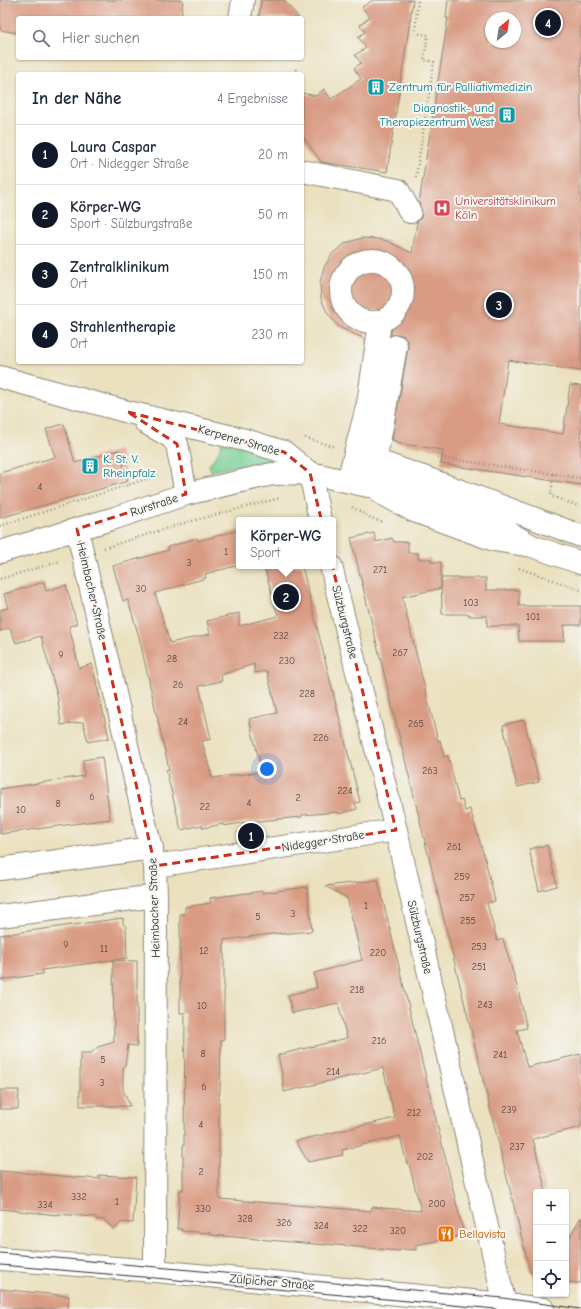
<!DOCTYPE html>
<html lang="de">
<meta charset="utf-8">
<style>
:root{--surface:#fff;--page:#f6f6f7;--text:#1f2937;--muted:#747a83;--line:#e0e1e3;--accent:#111827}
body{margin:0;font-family:"Comic Neue",sans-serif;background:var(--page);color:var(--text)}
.controls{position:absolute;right:12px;bottom:12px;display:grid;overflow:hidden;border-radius:4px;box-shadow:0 1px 3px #0004}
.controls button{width:36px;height:36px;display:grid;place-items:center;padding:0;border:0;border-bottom:1px solid var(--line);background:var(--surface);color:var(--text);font:20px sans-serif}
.compass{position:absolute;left:485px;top:12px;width:36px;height:36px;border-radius:50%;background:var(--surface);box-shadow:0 1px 3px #0004;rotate:29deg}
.you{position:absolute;left:267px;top:769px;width:14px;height:14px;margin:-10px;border:3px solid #fff;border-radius:50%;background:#1a73e8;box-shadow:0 0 0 6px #1a73e833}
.badge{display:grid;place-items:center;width:26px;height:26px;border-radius:50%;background:var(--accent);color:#fff;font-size:13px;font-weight:700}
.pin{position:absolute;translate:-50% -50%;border:2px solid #fff;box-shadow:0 1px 4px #0006}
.popup{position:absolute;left:236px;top:517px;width:100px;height:52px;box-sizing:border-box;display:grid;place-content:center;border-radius:4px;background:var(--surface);filter:drop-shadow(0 1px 3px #0005);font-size:13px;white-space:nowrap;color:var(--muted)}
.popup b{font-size:15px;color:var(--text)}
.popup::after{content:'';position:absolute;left:50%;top:100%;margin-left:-8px;border:8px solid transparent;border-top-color:var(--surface)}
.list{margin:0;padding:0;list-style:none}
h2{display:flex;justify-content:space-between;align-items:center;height:52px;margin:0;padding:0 16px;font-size:17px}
h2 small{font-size:13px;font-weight:400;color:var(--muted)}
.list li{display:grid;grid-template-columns:26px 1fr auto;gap:12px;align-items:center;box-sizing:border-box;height:60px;padding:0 16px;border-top:1px solid var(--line)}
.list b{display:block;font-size:15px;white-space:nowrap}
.list p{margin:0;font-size:13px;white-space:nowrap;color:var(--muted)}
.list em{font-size:13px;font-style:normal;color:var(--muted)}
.icon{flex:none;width:22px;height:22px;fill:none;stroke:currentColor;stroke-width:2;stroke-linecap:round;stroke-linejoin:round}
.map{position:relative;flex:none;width:581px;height:1309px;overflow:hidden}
.search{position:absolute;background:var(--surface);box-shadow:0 1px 3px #0004;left:16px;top:16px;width:288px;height:44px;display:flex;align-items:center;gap:10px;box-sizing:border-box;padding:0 14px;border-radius:4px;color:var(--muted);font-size:15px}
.panel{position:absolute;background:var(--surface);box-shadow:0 1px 3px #0004;left:16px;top:72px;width:288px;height:292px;border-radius:4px}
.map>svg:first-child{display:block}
.green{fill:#76ce94;stroke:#507c60}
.building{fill:#d99b83;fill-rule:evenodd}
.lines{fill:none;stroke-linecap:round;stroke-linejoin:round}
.minor-casing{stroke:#8b8675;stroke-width:24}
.path{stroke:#8b8675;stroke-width:2.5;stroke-dasharray:1 3;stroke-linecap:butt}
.minor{stroke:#fff;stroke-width:22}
.tram{stroke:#2b2b2b;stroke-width:1}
.marked{fill:none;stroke:#c8321e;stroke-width:3;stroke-dasharray:8 5;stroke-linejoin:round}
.labels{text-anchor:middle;stroke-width:4;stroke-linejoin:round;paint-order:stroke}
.number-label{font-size:10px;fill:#564741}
.culture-label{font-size:12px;fill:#0d838f;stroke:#f6f6f2;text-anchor:start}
.health-label{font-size:12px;fill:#be3a42;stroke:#f6f6f2;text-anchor:start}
.street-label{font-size:12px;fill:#2b2b2b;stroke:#f6f6f2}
.food-label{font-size:12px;fill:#c56008;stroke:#f6f6f2;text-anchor:start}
</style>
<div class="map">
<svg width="581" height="1309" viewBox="0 0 581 1309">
<rect width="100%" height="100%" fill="#f6f6f2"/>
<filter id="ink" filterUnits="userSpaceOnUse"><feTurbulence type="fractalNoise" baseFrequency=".025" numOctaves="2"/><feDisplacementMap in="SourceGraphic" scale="8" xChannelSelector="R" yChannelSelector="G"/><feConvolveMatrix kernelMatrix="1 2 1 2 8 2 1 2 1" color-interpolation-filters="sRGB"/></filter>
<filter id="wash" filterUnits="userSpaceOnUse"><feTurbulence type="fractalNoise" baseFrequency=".012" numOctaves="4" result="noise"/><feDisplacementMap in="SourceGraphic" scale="16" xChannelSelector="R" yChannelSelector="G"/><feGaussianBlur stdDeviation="0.9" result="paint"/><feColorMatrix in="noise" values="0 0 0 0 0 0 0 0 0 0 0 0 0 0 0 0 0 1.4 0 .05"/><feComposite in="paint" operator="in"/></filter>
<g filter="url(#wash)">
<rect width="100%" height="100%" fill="#ebe1bf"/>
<path class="green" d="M222 441 270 454 269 460 211 471 209 465 219 451Z"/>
<g id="blocks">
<path class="building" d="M0 0H183L181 18H18V33L0 30Z
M261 0H284L299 18H259Z
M373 0H413L387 172 321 162 302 135V93L316 96 324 89 331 99 361 79 354 68 361 63 355 55 366 48 358 37 365 32 360 25 370 17 362 7Z
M448 0H581V371L508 360 499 424 563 434 570 385 581 386V485L441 464 443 450 396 443 397 441 392 440 408 348V341L404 336 398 334 391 335 392 318 387 312 382 310H376L370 314 368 320 365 339 339 327 328 314 321 299 320 283 324 267 333 253 346 243 362 238 378 239 387 241 412 253 417 222 421 218 422 213 419 203 448 18H446ZM491 18H515V42H491Z
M64 424 75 463 119 450 128 481 0 518V473L55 457 46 429Z
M239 530V565L205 574 206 578 155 593 170 643 210 634 207 621 239 613V626L278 616 264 566H302L360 802 355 803 357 809 339 814 338 812 302 815V817L247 822 224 826 223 824 203 828 202 825 181 830 166 770 169 769 139 637 128 600 123 601 113 566 169 550 168 547 197 538 198 541ZM254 664 255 673 267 671 277 713 249 719 262 772 212 778 202 741 211 739 199 686 222 681 221 675Z
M374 533 376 542 392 538 394 542H408V553H418V559H431V562H441V588L402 597 438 741 440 740 444 757 448 756 459 801 462 800 465 811 470 809 485 859 495 901 487 903 497 941 503 939 517 986 527 1028 517 1030 527 1067 581 1054V1127L533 1139 546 1192H536V1277L530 1272 351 538Z
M441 578H486V590H519V606H581V625H564V641H519L518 626H487V616H469L470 614H442Z
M44 582 46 591 66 585 77 624 69 626 79 668 92 664 109 738 88 742 83 722 61 725 58 699 41 636 16 643 10 628 0 631V610L8 608 4 594Z
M524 720 539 782 517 787 503 725Z
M102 757 110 819 0 834V789L84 776 83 760Z
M547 845 557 886 539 891 529 849Z
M378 880 464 1235 416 1245V1250L401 1249 400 1251 326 1244V1245L211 1235V1233L181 1231 182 1229H177L180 1190H183V1146H184L185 1013H180V914H185V907L211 903 210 898 262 891V893L307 887 312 931 280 934V933L224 940V1039L221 1040 220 1093H219V1199L371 1211 372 1207 421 1211 409 1164H407L400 1136 342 1150 343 1155 308 1162 296 1141 395 1118 383 1068 284 1092 282 1074 278 1055 347 1038 338 1003 292 1013 288 995 317 988 314 973 362 960 347 898 325 886Z
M123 918V924L126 927 127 958 42 970 43 974 0 980V935Z
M113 960 137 961V1046L128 1045 125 1065 123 1068V1090L130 1106H80V1053H91L98 1047 114 1042Z
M0 1090H19L18 1109H0Z
M0 1171 99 1179V1175L136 1177 133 1223 122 1222 114 1229 104 1220 96 1219V1217L58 1214V1215L0 1209Z
M581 1217V1283L566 1282V1243Z
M0 1289 69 1296 68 1309H0Z"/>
</g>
</g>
<g filter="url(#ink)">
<use href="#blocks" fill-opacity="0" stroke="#8b8675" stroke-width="1"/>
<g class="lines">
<g class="minor-casing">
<path id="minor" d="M240 18 243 0
M302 171 398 190 410 212
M341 291a31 31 0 1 1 62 0a31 31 0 1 1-62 0Z
M0 377 128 412 245 440 284 452 310 473 368 486 388 485 420 495 496 525 532 546
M146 423 171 437 177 444 186 494
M375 460 426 478 581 536
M310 473 320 520
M372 474 382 427 396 346
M348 481 368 403 380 322
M381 493 414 511 494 540 532 546 581 563
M77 529 155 866 156 896 155 1271
M0 552 115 518 186 494 272 474 310 473
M331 566 396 830 506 1309
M155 866 396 830
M0 869 152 848
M0 916 156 896
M0 1259 155 1271 504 1304 543 1309"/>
</g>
<path class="path" d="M295 74 296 68
M416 177 434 62 424 60 428 35 415 33 418 0
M305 438 335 447
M437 457 581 478
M553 474 551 496 581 507
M352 507 371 518 383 522
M0 526 159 475
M104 548 184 523 280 498
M519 568 581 590
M0 579 61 561"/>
<use href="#minor" class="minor"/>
<path class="tram" d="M0 1253 503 1298 580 1309
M0 1265 155 1278 496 1309"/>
</g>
</g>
<path class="marked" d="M128 412 284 452 310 473 396 830 155 866 77 529 186 494 177 444Z"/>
<defs>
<g id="building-square" transform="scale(0.9)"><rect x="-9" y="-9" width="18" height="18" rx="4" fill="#0f9aa8" stroke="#f6f6f2"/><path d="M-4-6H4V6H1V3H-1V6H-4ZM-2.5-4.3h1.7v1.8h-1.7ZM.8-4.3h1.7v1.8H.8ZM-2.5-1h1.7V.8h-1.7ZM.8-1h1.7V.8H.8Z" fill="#fff"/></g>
<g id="hospital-square" transform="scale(0.9)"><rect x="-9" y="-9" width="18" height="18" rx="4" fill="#e0444e" stroke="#f6f6f2"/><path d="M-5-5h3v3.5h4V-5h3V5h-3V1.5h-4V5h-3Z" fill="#fff"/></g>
<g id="restaurant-square" transform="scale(0.9)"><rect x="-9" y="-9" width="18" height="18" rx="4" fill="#e8710a" stroke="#f6f6f2"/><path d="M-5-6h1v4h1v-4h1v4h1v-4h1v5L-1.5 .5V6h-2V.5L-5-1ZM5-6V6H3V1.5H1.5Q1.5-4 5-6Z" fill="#fff"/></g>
</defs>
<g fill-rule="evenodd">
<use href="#building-square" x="376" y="87"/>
<use href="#building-square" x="507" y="115"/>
<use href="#hospital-square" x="442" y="208"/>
<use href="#building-square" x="90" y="466"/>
<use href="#restaurant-square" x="446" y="1234"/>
</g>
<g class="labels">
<g class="number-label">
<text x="40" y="490">4</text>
<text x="226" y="555">1</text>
<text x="189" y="566">3</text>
<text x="380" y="573">271</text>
<text x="141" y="592">30</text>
<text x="471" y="606">103</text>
<text x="533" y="620">101</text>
<text x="281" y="639">232</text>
<text x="400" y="656">267</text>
<text x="61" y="658">9</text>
<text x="172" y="662">28</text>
<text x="287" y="664">230</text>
<text x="178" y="688">26</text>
<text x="307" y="697">228</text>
<text x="183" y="725">24</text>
<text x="416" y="727">265</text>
<text x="321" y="741">226</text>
<text x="430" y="774">263</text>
<text x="345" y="794">224</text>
<text x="92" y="800">6</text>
<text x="298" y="801">2</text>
<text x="249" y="806">4</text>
<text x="58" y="807">8</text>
<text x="205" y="810">22</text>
<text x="21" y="813">10</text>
<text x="454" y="850">261</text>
<text x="462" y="880">259</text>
<text x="467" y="901">257</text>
<text x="366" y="909">1</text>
<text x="293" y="917">3</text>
<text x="258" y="920">5</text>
<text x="468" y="924">255</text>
<text x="66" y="948">9</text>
<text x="479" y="950">253</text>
<text x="104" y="952">11</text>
<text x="204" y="954">12</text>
<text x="378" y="956">220</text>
<text x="479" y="970">251</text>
<text x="357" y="993">218</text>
<text x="485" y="1008">243</text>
<text x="202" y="1009">10</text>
<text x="379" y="1044">216</text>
<text x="203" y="1057">8</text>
<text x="500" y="1058">241</text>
<text x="103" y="1063">5</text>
<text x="333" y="1075">214</text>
<text x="102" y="1086">3</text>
<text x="204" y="1090">6</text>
<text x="509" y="1113">239</text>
<text x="414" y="1116">212</text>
<text x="201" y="1128">4</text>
<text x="517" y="1150">237</text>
<text x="425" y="1160">202</text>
<text x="201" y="1175">2</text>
<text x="79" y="1200">332</text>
<text x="117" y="1205">1</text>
<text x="437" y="1207">200</text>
<text x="45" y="1208">334</text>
<text x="203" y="1212">330</text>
<text x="245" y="1222">328</text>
<text x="284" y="1226">326</text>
<text x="321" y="1229">324</text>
<text x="360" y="1232">322</text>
<text x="398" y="1234">320</text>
</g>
<g class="culture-label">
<text x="389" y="91">Zentrum für Palliativmedizin</text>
<text x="494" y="112" text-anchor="end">Diagnostik- und<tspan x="494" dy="14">Therapiezentrum West</tspan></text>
<text x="103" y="463">K. St. V.<tspan x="103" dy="14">Rheinpfalz</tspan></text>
</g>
<g class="health-label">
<text x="455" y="205">Universitätsklinikum<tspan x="455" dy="14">Köln</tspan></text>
</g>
<g class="street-label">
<text transform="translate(239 440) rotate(16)" y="4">Kerpener Straße</text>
<text transform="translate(154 505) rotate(-18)" y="4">Rurstraße</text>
<text transform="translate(92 591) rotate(77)" y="4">Heimbacher Straße</text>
<text transform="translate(345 622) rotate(76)" y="4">Sülzburgstraße</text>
<text transform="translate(323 841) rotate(-9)" y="4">Nidegger Straße</text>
<text transform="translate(154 908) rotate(-92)" y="4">Heimbacher Straße</text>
<text transform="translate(420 937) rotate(77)" y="4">Sülzburgstraße</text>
<text transform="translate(272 1282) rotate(5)" y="4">Zülpicher Straße</text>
</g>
<g class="food-label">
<text x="459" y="1238">Bellavista</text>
</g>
</g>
</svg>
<div class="controls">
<button>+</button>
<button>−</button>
<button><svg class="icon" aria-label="locate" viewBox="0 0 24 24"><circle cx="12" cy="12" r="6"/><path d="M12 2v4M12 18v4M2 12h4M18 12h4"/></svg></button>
</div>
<svg class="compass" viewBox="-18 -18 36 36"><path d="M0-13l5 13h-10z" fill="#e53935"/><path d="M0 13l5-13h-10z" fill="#747a83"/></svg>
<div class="you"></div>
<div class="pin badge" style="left:251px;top:836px">1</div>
<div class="pin badge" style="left:286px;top:597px">2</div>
<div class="popup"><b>Körper-WG</b>Sport</div>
<div class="pin badge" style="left:499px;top:305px">3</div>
<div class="pin badge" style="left:548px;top:23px">4</div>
<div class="search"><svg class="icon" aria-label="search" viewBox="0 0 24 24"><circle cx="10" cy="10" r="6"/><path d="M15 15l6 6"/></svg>Hier suchen</div>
<section class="panel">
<h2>In der Nähe<small>4 Ergebnisse</small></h2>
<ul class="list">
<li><span class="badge">1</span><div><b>Laura Caspar</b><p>Ort · Nidegger Straße</p></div><em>20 m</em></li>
<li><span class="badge">2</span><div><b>Körper-WG</b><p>Sport · Sülzburgstraße</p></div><em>50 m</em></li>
<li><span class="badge">3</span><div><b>Zentralklinikum</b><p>Ort</p></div><em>150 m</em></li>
<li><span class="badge">4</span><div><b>Strahlentherapie</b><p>Ort</p></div><em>230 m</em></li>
</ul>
</section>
</div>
